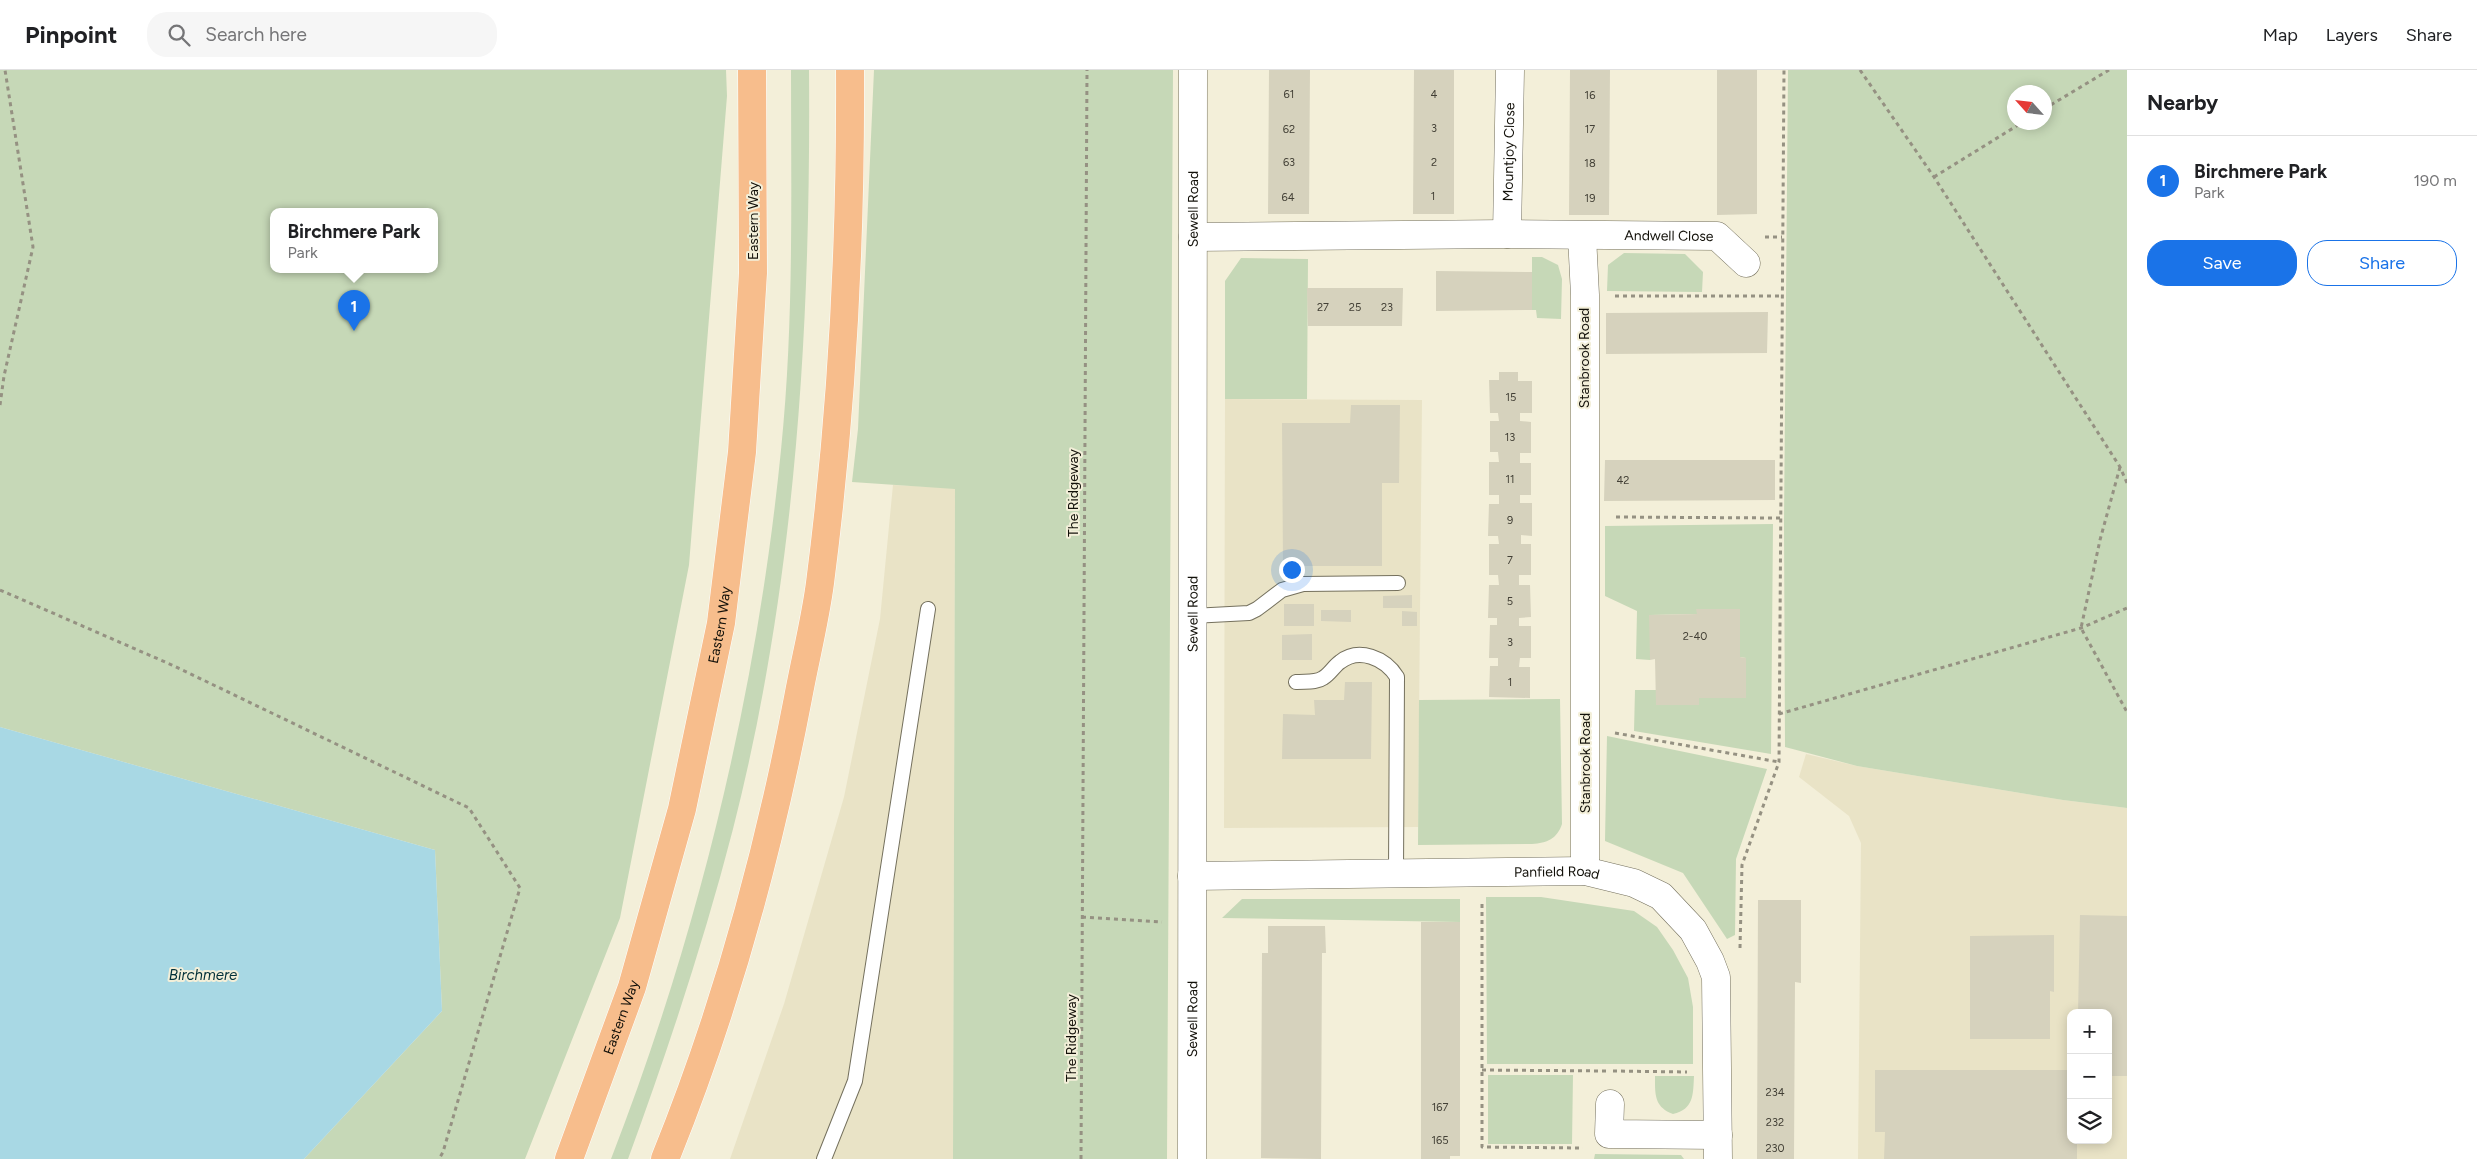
<!DOCTYPE html>
<meta charset="utf-8">
<style>
:root{--surface:#fff;--page:#f6f6f6;--text:#202124;--muted:#757577;--line:#e0e0e0;--accent:#1a73e8}
body{margin:0;font-family:Figtree,sans-serif;background:var(--page);color:var(--text)}
.controls{position:absolute;right:15px;bottom:15px;display:grid;overflow:hidden;border-radius:10px;box-shadow:0 2px 12px #0003}
.controls button{width:45px;height:45px;display:grid;place-items:center;padding:0;border:0;border-bottom:1px solid var(--line);background:var(--surface);color:var(--text);font:25px sans-serif}
.compass{position:absolute;left:2007px;top:15px;width:45px;height:45px;border-radius:50%;background:var(--surface);box-shadow:0 2px 12px #0003;rotate:297deg}
.you{position:absolute;left:1291px;top:499px;width:18px;height:18px;margin:-12px;border:4px solid #fff;border-radius:50%;background:#1a73e8;box-shadow:0 0 0 8px #1a73e833}
.badge{display:grid;place-items:center;width:32px;height:32px;border-radius:50%;background:var(--accent);color:#fff;font-size:16px;font-weight:700}
.pin{position:absolute;translate:-50% -41px;filter:drop-shadow(0 1px 2px #0008)}
.pin::after{content:'';position:absolute;top:26px;width:18px;height:15px;background:inherit;clip-path:polygon(0 0,100% 0,50% 100%)}
.popup{position:absolute;left:270px;top:138px;width:168px;height:65px;box-sizing:border-box;display:grid;place-content:center;border-radius:10px;background:var(--surface);filter:drop-shadow(0 1px 4px #0005);font-size:16px;white-space:nowrap;color:var(--muted)}
.popup b{font-size:19px;color:var(--text)}
.popup::after{content:'';position:absolute;left:50%;top:100%;margin-left:-10px;border:10px solid transparent;border-top-color:var(--surface)}
.list{margin:0;padding:0;list-style:none}
h2{display:flex;justify-content:space-between;align-items:center;height:65px;margin:0;padding:0 20px;font-size:21px}
h2 small{font-size:16px;font-weight:400;color:var(--muted)}
.list li{display:grid;grid-template-columns:32px 1fr auto;gap:15px;align-items:center;box-sizing:border-box;height:90px;padding:0 20px;border-top:1px solid var(--line)}
.list b{display:block;font-size:19px;white-space:nowrap}
.list p{margin:0;font-size:16px;white-space:nowrap;color:var(--muted)}
.list em{font-size:16px;font-style:normal;color:var(--muted)}
.actions{display:flex;gap:10px;padding:15px 20px}
.actions a{flex:1;padding:11px 0;border:1px solid var(--accent);border-radius:20px;text-align:center;font-size:18px;color:var(--accent)}
.actions .main{background:var(--accent);color:#fff}
.icon{flex:none;width:28px;height:28px;fill:none;stroke:currentColor;stroke-width:2;stroke-linecap:round;stroke-linejoin:round}
.map{position:relative;flex:none;width:2127px;height:1089px;overflow:hidden}
header{display:flex;align-items:center;gap:30px;box-sizing:border-box;height:70px;padding:0 25px;background:var(--surface);border-bottom:1px solid var(--line)}
header strong{font-size:24px}
nav{display:flex;gap:28px;margin-inline-start:auto;font-size:18px}
.search{width:350px;height:45px;background:var(--page);display:flex;align-items:center;gap:12px;box-sizing:border-box;padding:0 18px;border-radius:20px;color:var(--muted);font-size:19px}
main{display:flex}
aside{flex:1;background:var(--surface)}
.map>svg:first-child{display:block}
.built{fill:#e9e3c6;fill-rule:evenodd}
.green{fill:#c6d8b7;fill-rule:evenodd}
.water{fill:#a8d8e4}
.building{fill:#d6d2bd}
.lines{fill:none;stroke-linecap:round;stroke-linejoin:round}
.service-casing{stroke:#74705d;stroke-width:16}
.minor-casing{stroke:#74705d;stroke-width:29}
.primary-casing{stroke:#fff;stroke-width:29}
.path{stroke:#959182;stroke-width:3;stroke-dasharray:4 4;stroke-linecap:butt}
.service{stroke:#fff;stroke-width:14}
.minor{stroke:#fff;stroke-width:28}
.primary{stroke:#f7bd8c;stroke-width:28}
.labels{text-anchor:middle;stroke-width:4;stroke-linejoin:round;paint-order:stroke}
.number-label{font-size:11px;fill:#434036}
.street-label{font-size:14px;fill:#121009;stroke:#f3efd9}
.water-label{font-size:15px;font-style:italic;fill:#013039;stroke:#f3efd9}
</style>
<header>
<strong>Pinpoint</strong>
<div class="search"><svg class="icon" aria-label="search" viewBox="0 0 24 24"><circle cx="10" cy="10" r="6"/><path d="M15 15l6 6"/></svg>Search here</div>
<nav><a>Map</a><a>Layers</a><a>Share</a></nav>
</header>
<main>
<div class="map">
<svg width="2127" height="1089" viewBox="0 0 2127 1089">
<rect width="100%" height="100%" fill="#f3efd9"/>
<path class="built" d="M1225 329 1422 330 1418 757 1224 758Z
M893 415 955 418 953 1089H730L784 934 844 727 880 549Z
M1806 684 1857 696 2063 730 2127 738V1089H1858L1861 773 1849 746 1799 707ZM2071 943H2108V1070H2071Z"/>
<path class="green" d="M0 0H726L727 26 689 495 620 848 525 1089H304L442 941 435 780 0 657ZM274 142H434V200H274Z
M791 0H809C811 254 796 512 733 759 704 871 668 980 628 1089H611C699 862 757 622 781 380 794 254 791 126 791 0Z
M874 0H1173L1167 1089H953L955 419 852 412 858 359Z
M1788 0H2127V738L2063 730 1857 696 1785 677 1784 453ZM2014 22H2044V52H2014Z
M1624 183 1685 184 1703 202 1702 222 1607 221 1608 195Z
M1532 187H1542L1558 195 1562 209 1561 249 1537 248 1536 240H1532Z
M1241 188 1308 189 1307 329H1225V211Z
M1773 454 1771 684 1634 661 1635 620H1656V635H1699V628H1746V588L1740 587V539H1697V544L1650 545V590L1636 589 1637 541 1605 526V456Z
M1560 629 1562 754C1557 769 1547 773 1532 774L1418 775 1419 630Z
M1607 666 1767 699 1736 789 1735 865 1727 869 1683 803 1605 771Z
M1486 827H1541L1634 841 1657 857 1673 880 1688 908 1693 937V994H1487Z
M1242 829H1460V852L1222 848Z
M1488 1005H1573L1572 1074H1488Z
M1655 1006H1694C1693 1025 1694 1039 1673 1044 1654 1037 1655 1024 1655 1006Z
M1595 1084 1681 1085 1684 1089H1594Z"/>
<path class="water" d="M0 657 435 780 442 941 304 1089H0Z"/>
<path class="building" d="M1269 0H1310L1309 144H1268Z
M1414 0H1454V144H1413Z
M1570 0H1610L1609 145H1569Z
M1717 0H1757V144L1717 145Z
M1436 201 1532 202V240L1436 241Z
M1307 218H1403L1402 256H1308Z
M1768 242 1767 283 1606 284V243Z
M1499 302H1518V311H1532V343H1520V351L1531 352V383H1520V393H1531V425H1520V433H1532V466L1521 465V474H1531V505H1519V515H1530L1531 547 1519 548V556H1531V588H1520L1519 597H1530V628L1489 627 1490 596H1498V588H1489L1490 555H1497V548H1488L1489 515H1499L1498 505H1489V474H1499L1498 466H1488L1489 434H1499V425H1489V392H1499L1498 382H1490V351H1499L1498 343H1490L1489 310H1499Z
M1351 335H1400L1399 413H1382V496H1283L1282 353H1350Z
M1605 390H1775V430L1604 431Z
M1412 525V538H1383V526Z
M1284 534H1314V556H1284Z
M1696 539H1740V587L1746 588V628H1699V635H1656L1655 589 1650 590 1649 545 1697 544Z
M1321 540H1351V552L1321 551Z
M1402 541 1417 542V556H1402Z
M1312 564V590H1282V565Z
M1345 612H1372L1371 689H1282L1283 644 1315 645 1314 630H1344Z
M1758 830H1801V913L1795 912 1794 1089H1757Z
M2080 845 2127 846V1006H2108V943H2078Z
M1421 852H1460V1086H1450V1089H1421Z
M1268 856H1325L1326 883H1322L1321 1089 1261 1088 1262 883H1268Z
M2054 865V922L2050 921V969H1970V866Z
M1875 1000H2071V1070H2077V1089H1884L1885 1062H1875Z"/>
<g class="lines">
<g class="service-casing">
<path id="service" d="M1192 546 1249 543 1257 539 1282 520 1303 514 1398 513
M1296 612C1305 611 1316 613 1323 608 1330 604 1334 596 1340 592 1359 577 1385 588 1397 607L1396 804
M824 1089 855 1011 928 539"/>
</g>
<g class="minor-casing">
<g id="minor">
<path id="s1" d="M1507 164 1510 0"/>
<path d="M1582 166 1585 225V801"/>
<path id="s2" d="M1193 167 1507 164 1717 166 1746 193"/>
<path id="s3" d="M1192 806 1585 801 1634 813 1661 826 1693 860 1710 891 1716 907 1718 1089"/>
<path d="M1610 1034 1609 1064 1718 1065"/>
<path id="s4" d="M1192 1089 1193 0"/>
</g>
</g>
<g class="primary-casing">
<g id="primary">
<path id="s5" d="M569 1089 632 917 682 739 721 553 742 382 753 203 752 0"/>
<path d="M665 1089C725 941 768 785 798 628 805 590 815 551 820 513 842 343 851 171 850 0"/>
</g>
</g>
<path class="path" d="M1860 0 1934 107 2120 397 2127 413
M2044 39 2109 0
M1934 107 2023 52
M1765 167H1782
M1615 226H1782
M0 335 4 306 33 177 5 0
M2120 397 2100 470 2081 558 2127 642
M1616 447 1780 448
M0 520 172 595 469 738 520 818 443 1082 439 1089
M1779 644 2081 558 2127 538
M1615 663 1779 692
M1482 834V1077L1583 1078
M1082 847 1162 852
M1740 878 1742 795 1779 692 1784 0
M1482 1000 1607 1001
M1613 1001 1687 1002
M1081 1089 1087 0"/>
<use href="#service" class="service"/>
<use href="#minor" class="minor"/>
<use href="#primary" class="primary"/>
</g>
<g class="labels">
<g class="number-label">
<text x="1289" y="28">61</text>
<text x="1434" y="28">4</text>
<text x="1590" y="29">16</text>
<text x="1434" y="62">3</text>
<text x="1289" y="63">62</text>
<text x="1590" y="63">17</text>
<text x="1289" y="96">63</text>
<text x="1434" y="96">2</text>
<text x="1590" y="97">18</text>
<text x="1433" y="130">1</text>
<text x="1288" y="131">64</text>
<text x="1590" y="132">19</text>
<text x="1323" y="241">27</text>
<text x="1355" y="241">25</text>
<text x="1387" y="241">23</text>
<text x="1511" y="331">15</text>
<text x="1510" y="371">13</text>
<text x="1510" y="413">11</text>
<text x="1623" y="414">42</text>
<text x="1510" y="454">9</text>
<text x="1510" y="494">7</text>
<text x="1510" y="535">5</text>
<text x="1695" y="570">2-40</text>
<text x="1510" y="576">3</text>
<text x="1510" y="616">1</text>
<text x="1775" y="1026">234</text>
<text x="1440" y="1041">167</text>
<text x="1775" y="1056">232</text>
<text x="1440" y="1074">165</text>
<text x="1775" y="1082">230</text>
</g>
<g class="street-label">
<text dy="5" stroke="none"><textPath href="#s1" startOffset="82">Mountjoy Close</textPath></text>
<text dy="5" stroke="none"><textPath href="#s4" startOffset="950">Sewell Road</textPath></text>
<text transform="translate(753 151) rotate(-90)" y="5">Eastern Way</text>
<text dy="5" stroke="none"><textPath href="#s2" startOffset="476">Andwell Close</textPath></text>
<text transform="translate(1584 288) rotate(-90)" y="5">Stanbrook Road</text>
<text transform="translate(1073 423) rotate(-90)" y="5">The Ridgeway</text>
<text dy="5" stroke="none"><textPath href="#s4" startOffset="545">Sewell Road</textPath></text>
<text dy="5" stroke="none"><textPath href="#s5" startOffset="556">Eastern Way</textPath></text>
<text transform="translate(1585 693) rotate(-90)" y="5">Stanbrook Road</text>
<text dy="5" stroke="none"><textPath href="#s3" startOffset="365">Panfield Road</textPath></text>
<text dy="5" stroke="none"><textPath href="#s5" startOffset="151">Eastern Way</textPath></text>
<text dy="5" stroke="none"><textPath href="#s4" startOffset="140">Sewell Road</textPath></text>
<text transform="translate(1071 968) rotate(-90)" y="5">The Ridgeway</text>
</g>
<g class="water-label">
<text x="203" y="910">Birchmere</text>
</g>
</g>
</svg>
<div class="controls">
<button>+</button>
<button>−</button>
<button><svg class="icon" aria-label="layers" viewBox="0 0 24 24"><path d="M12 4l9 5-9 5-9-5zM3 14l9 5 9-5"/></svg></button>
</div>
<svg class="compass" viewBox="-18 -18 36 36"><path d="M0-13l5 13h-10z" fill="#e53935"/><path d="M0 13l5-13h-10z" fill="#757577"/></svg>
<div class="you"></div>
<div class="pin badge" style="left:354px;top:261px">1</div>
<div class="popup"><b>Birchmere Park</b>Park</div>
</div>
<aside>
<h2>Nearby<small></small></h2>
<ul class="list">
<li><span class="badge">1</span><div><b>Birchmere Park</b><p>Park</p></div><em>190 m</em></li>
</ul>
<div class="actions"><a class="main">Save</a><a>Share</a></div>
</aside>
</main>
